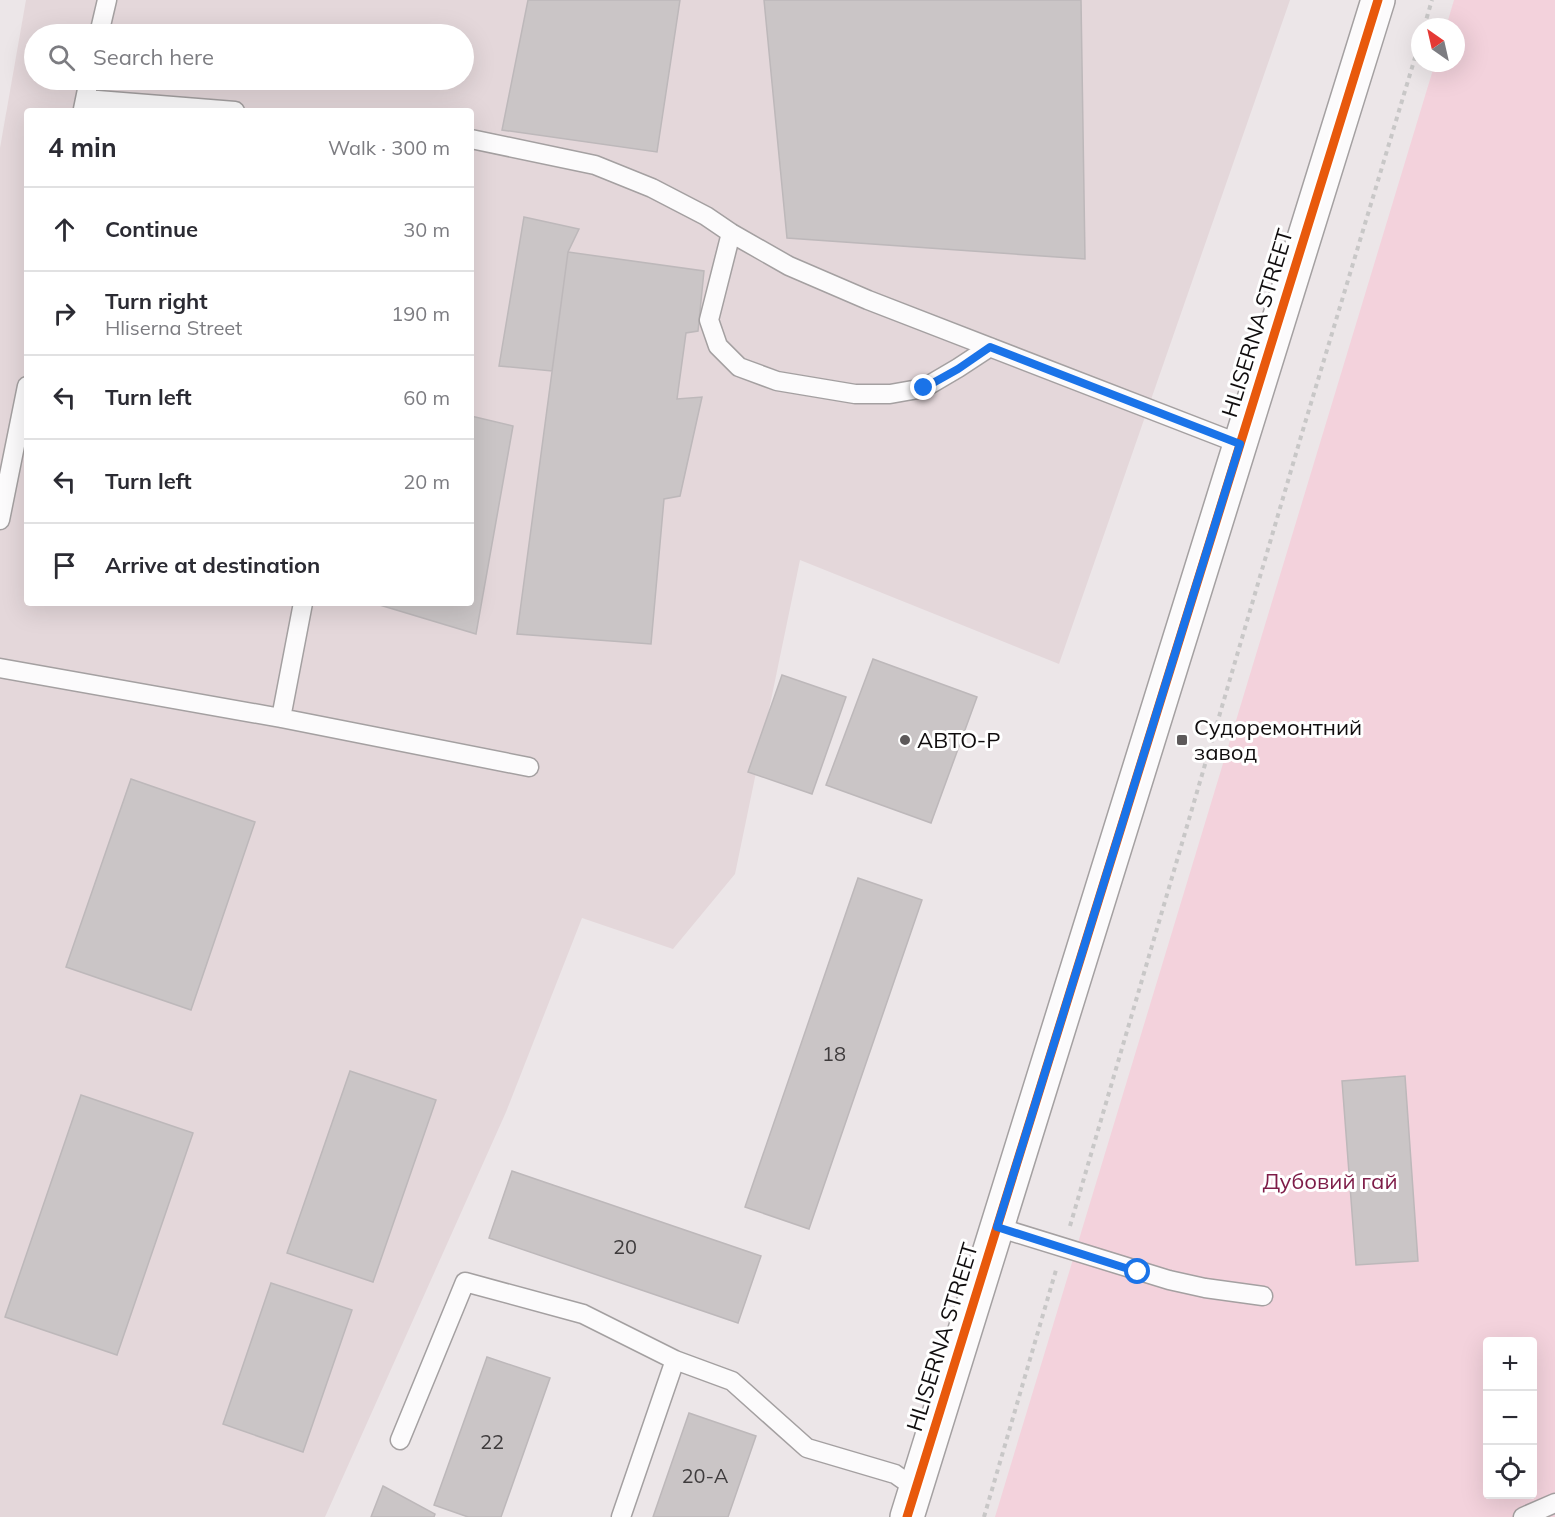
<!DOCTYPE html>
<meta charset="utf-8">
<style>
:root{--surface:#fff;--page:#f2f2f3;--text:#2b2b33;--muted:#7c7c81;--line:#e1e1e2}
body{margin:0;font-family:Mulish,sans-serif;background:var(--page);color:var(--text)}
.controls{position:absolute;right:18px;bottom:18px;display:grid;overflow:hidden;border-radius:6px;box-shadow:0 6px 24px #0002}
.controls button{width:54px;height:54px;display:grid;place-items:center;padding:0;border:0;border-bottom:2px solid var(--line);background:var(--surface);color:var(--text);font:30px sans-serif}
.compass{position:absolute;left:1411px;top:18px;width:54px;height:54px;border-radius:50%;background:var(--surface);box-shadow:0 6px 24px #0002;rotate:326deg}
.stop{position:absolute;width:18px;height:18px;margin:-14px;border:4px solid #1a73e8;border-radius:50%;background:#fff}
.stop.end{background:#1a73e8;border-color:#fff;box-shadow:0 2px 6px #0008}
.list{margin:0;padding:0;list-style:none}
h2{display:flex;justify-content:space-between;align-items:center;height:78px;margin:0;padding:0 24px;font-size:26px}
h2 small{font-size:20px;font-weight:400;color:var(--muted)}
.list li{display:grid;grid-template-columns:39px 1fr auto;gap:18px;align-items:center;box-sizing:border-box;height:84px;padding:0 24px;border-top:2px solid var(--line)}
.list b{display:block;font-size:22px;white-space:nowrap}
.list p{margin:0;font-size:20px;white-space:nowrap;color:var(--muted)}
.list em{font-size:20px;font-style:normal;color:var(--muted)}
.icon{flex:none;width:33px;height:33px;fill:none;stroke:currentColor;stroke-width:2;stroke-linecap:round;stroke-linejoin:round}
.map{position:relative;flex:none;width:1555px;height:1517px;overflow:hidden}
.search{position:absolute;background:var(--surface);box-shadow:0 6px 24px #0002;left:24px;top:24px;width:450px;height:66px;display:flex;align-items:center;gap:15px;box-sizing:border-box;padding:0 21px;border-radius:33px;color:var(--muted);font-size:22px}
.panel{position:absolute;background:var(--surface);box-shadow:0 6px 24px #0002;left:24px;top:108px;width:450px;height:498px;border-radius:6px}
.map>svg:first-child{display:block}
.built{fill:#e4d7da;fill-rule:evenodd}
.green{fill:#f3d2dc;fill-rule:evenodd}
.building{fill:#cac5c6;stroke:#bdb8ba;stroke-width:1.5}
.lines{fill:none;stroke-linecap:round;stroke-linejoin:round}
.lane-casing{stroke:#a4a0a1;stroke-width:21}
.street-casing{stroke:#a4a0a1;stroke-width:36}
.path{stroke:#c8c7c7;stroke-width:4;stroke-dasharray:4.5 4.5;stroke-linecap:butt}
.lane{stroke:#fcfbfc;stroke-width:18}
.street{stroke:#fcfbfc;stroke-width:33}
.cycleway-casing{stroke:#fff;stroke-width:13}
.cycleway{stroke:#e8590c;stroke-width:9}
.route{stroke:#1a73e8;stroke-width:8}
.poi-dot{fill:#5d595a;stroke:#fff;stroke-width:2}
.labels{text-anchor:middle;stroke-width:6;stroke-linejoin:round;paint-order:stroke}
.number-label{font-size:20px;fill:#3e3b3c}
.street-label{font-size:22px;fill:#100d0e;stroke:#fff}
.poi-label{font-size:22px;fill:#100d0e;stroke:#fff;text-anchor:start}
.park-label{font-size:22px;fill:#7e1c48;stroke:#fff}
</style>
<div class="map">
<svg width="1555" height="1517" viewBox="0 0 1555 1517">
<rect width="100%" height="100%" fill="#ece6e8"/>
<path class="built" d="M26 0H1290L1059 664 800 560 735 874 673 949 582 918 506 1112 325 1517H0V148ZM34 34H464V80H34ZM27 111H471V603H27Z"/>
<path class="green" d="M1454 0H1555V1517H995L1435 63H1456V27H1446ZM1488 1342H1532V1494H1488Z"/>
<path class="building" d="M528 0H680L657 152 502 130Z
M764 0H1081L1085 259 787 238Z
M524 217 579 229 568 252 552 371 499 366Z
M568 252 704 271 698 331 686 333 677 399 702 397 680 496 664 499 651 644 517 634Z
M471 416 513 426 476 634 373 603H471Z
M873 659 977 697 931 823 826 785Z
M782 675 846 697 812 794 748 772Z
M131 779 255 822 191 1010 66 967Z
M858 878 922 900 809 1229 745 1207Z
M350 1071 436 1100 373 1282 287 1253Z
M1405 1076 1418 1261 1356 1265 1342 1081Z
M81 1095 193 1133 117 1355 5 1317Z
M512 1171 761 1256 738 1323 489 1238Z
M271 1283 352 1310 303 1452 223 1424Z
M487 1357 550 1378 501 1517H468L434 1505Z
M689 1413 756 1436 728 1517H653Z
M383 1486 435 1514 434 1517H371Z"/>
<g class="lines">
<g class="lane-casing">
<path id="lane" d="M99 34 107 0
M85 99 235 111
M83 109 89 80
M471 139 595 165 652 188 706 216 731 233 789 266 868 300 1240 444
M731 233 709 320 718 346 739 367 777 381 855 394H890L924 388 958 368 990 347
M0 520 27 386
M0 668 281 718 529 767
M281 718 303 603
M997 1227 1169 1280 1205 1288 1263 1296
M400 1440 465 1282 583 1314 675 1360 732 1381 807 1448 895 1474 915 1488
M621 1517 675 1360
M1523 1517 1555 1503"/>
</g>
<g class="street-casing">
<path id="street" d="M907 1517 1378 0"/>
</g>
<path class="path" d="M1424 27 1432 0
M1070 1226 1302 433 1420 41
M984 1517 1056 1270"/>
<use href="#lane" class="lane"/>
<use href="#street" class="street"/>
<g class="cycleway-casing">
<path id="cycleway" d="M907 1517 1378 0"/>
</g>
<use href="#cycleway" class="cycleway"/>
</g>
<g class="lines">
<path class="route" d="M924 388 958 369 990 347 1240 444 997 1227 1138 1272"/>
</g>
<g class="poi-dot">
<circle cx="905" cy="740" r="6"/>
<rect x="1176" y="734" width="12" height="12" rx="3"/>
</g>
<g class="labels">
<g class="number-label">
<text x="834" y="1061">18</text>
<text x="625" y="1254">20</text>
<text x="492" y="1449">22</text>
<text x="705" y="1483">20-А</text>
</g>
<g class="street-label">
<text transform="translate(1257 323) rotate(-73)" y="8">HLISERNA STREET</text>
<text transform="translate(942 1337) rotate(-73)" y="8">HLISERNA STREET</text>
</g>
<g class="poi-label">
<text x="1194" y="735">Судоремонтний<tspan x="1194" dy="25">завод</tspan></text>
<text x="917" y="748">АВТО-Р</text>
</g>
<g class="park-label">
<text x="1330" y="1189">Дубовий гай</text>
</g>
</g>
</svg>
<div class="controls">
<button>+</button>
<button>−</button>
<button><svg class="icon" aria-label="locate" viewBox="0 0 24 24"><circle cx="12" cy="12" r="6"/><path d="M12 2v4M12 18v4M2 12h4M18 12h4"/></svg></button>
</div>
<svg class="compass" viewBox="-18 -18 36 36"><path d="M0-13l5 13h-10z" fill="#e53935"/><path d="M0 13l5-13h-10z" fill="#7c7c81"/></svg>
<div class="stop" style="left:1138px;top:1272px"></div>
<div class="stop end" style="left:924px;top:388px"></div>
<div class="search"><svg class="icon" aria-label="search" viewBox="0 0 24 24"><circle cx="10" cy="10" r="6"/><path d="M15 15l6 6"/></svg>Search here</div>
<section class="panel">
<h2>4 min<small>Walk · 300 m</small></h2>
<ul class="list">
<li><svg class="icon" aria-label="ahead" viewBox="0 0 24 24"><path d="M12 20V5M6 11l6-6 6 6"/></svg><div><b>Continue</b></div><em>30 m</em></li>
<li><svg class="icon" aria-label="right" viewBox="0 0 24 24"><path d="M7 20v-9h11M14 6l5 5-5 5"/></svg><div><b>Turn right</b><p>Hliserna Street</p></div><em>190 m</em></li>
<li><svg class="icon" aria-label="left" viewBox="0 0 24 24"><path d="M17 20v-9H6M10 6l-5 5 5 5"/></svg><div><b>Turn left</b></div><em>60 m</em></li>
<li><svg class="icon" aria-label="left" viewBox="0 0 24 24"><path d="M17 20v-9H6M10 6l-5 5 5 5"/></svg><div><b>Turn left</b></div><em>20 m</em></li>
<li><svg class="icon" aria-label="arrive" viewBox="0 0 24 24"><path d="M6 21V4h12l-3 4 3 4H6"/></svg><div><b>Arrive at destination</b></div></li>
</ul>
</section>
</div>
